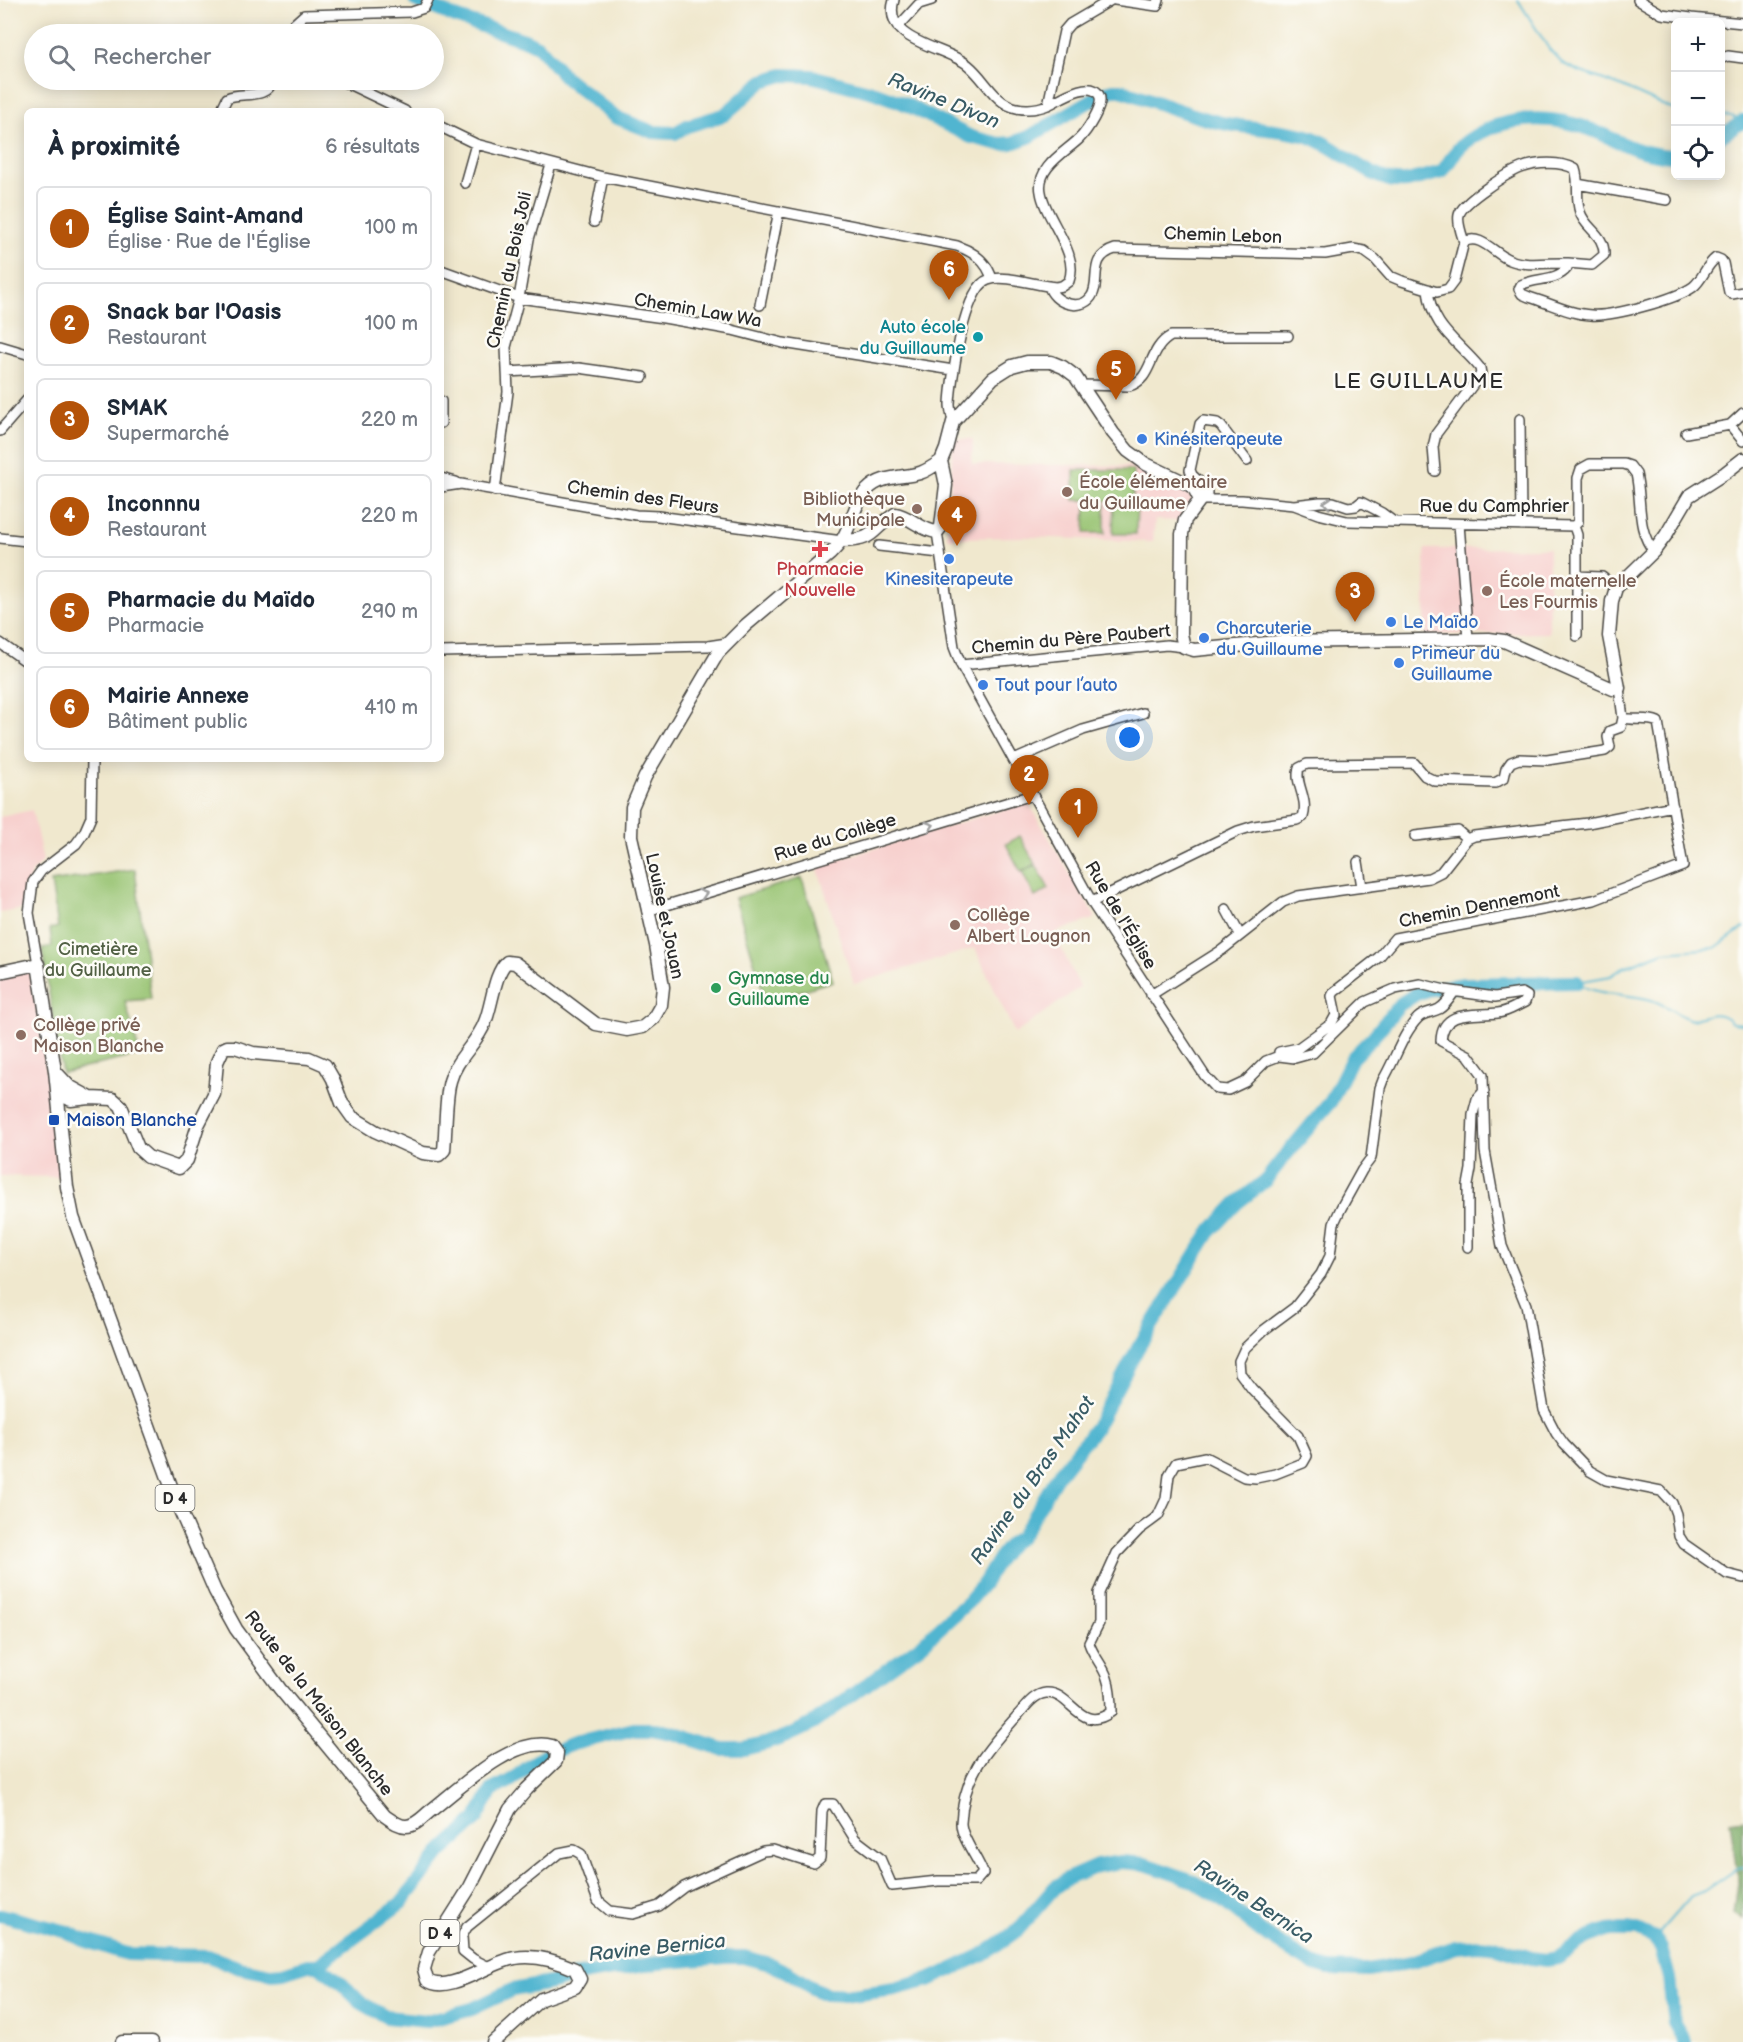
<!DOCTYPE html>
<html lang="fr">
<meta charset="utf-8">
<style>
:root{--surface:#fff;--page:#f6f6f7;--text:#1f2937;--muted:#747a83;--line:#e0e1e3;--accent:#b45309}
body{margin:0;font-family:"Balsamiq Sans",sans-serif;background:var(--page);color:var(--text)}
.controls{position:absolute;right:18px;top:18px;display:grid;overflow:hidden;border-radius:9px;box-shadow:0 3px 15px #0003}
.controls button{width:54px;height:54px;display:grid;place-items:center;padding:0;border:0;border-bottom:2px solid var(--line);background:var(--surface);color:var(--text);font:30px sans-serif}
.you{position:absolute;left:1130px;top:738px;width:21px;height:21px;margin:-15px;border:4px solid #fff;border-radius:50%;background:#1a73e8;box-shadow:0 0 0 9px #1a73e833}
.badge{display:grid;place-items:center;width:39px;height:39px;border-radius:50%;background:var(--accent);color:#fff;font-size:20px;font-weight:700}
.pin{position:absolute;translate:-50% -50px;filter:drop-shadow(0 2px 3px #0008)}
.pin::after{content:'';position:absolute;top:32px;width:21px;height:18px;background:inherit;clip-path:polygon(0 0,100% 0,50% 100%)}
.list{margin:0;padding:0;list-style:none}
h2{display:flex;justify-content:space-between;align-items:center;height:78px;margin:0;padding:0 24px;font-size:26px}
h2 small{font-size:20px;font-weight:400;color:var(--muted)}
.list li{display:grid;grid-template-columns:39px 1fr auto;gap:18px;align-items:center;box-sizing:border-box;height:84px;margin:0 12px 12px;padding:0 12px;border:2px solid var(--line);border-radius:9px}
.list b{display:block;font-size:22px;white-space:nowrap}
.list p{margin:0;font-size:20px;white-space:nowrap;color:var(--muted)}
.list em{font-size:20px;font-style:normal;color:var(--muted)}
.icon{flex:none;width:33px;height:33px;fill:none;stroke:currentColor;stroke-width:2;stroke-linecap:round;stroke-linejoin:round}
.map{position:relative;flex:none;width:1743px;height:2042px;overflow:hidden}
.search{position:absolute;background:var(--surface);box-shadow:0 3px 15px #0003;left:24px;top:24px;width:420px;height:66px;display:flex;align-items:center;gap:15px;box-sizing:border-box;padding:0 21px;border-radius:33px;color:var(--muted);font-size:22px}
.panel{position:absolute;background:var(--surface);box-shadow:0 3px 15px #0003;left:24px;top:108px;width:420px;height:654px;border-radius:9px}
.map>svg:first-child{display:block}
.built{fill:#f7d0ce}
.green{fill:#97c371;stroke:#61774e;stroke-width:1.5}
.forest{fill:#79a963;stroke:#526a47;stroke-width:1.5}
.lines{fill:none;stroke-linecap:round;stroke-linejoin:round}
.stream{stroke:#51b5d0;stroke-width:2}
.river{stroke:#51b5d0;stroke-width:14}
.minor-casing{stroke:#494743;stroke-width:12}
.major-casing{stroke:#494743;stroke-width:15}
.minor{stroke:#fff;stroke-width:9}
.major{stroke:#fff;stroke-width:12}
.oneway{stroke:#a0a0a0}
.culture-dot{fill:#0f9aa8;stroke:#fdfcf7;stroke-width:2}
.shop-dot{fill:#3f7fe0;stroke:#fdfcf7;stroke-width:2}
.education-dot{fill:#8d6e63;stroke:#fdfcf7;stroke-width:2}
.health-dot{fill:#e0444e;stroke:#fdfcf7;stroke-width:2}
.leisure-dot{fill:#2e9e5b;stroke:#fdfcf7;stroke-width:2}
.transit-dot{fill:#1a4fb4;stroke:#fdfcf7;stroke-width:2}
.labels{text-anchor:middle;stroke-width:5;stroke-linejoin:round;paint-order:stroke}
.shield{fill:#fdfcf7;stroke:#6a6a68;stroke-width:1.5}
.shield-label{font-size:16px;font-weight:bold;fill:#2b2b2b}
.street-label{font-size:18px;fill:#2b2b2b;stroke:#fdfcf7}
.culture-label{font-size:18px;fill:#0d838f;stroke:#fdfcf7;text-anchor:end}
.shop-label{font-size:18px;fill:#366cbe;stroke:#fdfcf7;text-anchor:start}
.education-label{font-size:18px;fill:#785e54;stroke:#fdfcf7;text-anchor:start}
.health-label{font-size:18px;fill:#be3a42;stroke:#fdfcf7}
.park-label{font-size:18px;fill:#516044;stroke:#fdfcf7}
.leisure-label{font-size:18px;fill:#27864d;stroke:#fdfcf7;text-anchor:start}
.transit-label{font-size:18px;fill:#164399;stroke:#fdfcf7;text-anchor:start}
.water-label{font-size:20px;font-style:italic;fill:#385b65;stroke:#fdfcf7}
.quarter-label{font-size:21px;letter-spacing:1.5px;fill:#2b2b2b;stroke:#fdfcf7}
</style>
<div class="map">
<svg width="1743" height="2042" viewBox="0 0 1743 2042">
<rect width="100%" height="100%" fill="#fdfcf7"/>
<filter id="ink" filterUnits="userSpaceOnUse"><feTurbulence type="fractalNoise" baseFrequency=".0167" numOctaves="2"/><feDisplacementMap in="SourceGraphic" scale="12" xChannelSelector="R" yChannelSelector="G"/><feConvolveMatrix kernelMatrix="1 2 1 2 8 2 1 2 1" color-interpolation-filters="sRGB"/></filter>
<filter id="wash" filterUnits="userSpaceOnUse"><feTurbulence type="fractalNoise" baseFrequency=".008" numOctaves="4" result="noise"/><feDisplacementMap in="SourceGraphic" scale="24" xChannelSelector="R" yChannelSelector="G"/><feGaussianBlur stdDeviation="1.35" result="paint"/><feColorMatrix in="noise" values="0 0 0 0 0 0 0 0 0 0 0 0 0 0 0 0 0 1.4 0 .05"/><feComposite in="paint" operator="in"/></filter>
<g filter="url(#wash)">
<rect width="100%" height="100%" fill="#f0e8ce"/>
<path class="built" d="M953 439H973L972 464 1137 466 1192 497V499L1178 521 1155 520 1153 542 1029 537 947 538Z
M1549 548V633L1425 635V549Z
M1028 802 1096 918 1054 933 1080 987 1015 1034 975 948 854 984 817 866Z
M32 810 43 861 33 871 25 888 23 909 0 913V817Z
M30 971 34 977 60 1177 0 1176V975Z"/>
<path class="green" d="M1074 470H1133V500H1137L1136 534H1113L1114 501 1074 500Z
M1086 504H1105V533H1085Z
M1020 836 1035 864 1021 872 1006 844Z
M1036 865 1049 889 1035 897 1022 872Z
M135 869 151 999 125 1001 140 1055 62 1073 42 949 52 946 50 929 58 927 51 882Z
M802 878 833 981 766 1001 735 898Z"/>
<path class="forest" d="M1743 1819V1919L1734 1914 1738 1882 1730 1821Z"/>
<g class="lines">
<path class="stream" d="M1518 0 1549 49 1562 63 1578 71 1618 85 1676 111
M1720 115 1731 116 1742 121
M1577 982 1611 976 1624 967 1664 952 1715 948 1743 928
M1578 983C1593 995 1629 994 1648 999 1665 1003 1676 1015 1692 1020 1707 1015 1720 1009 1732 1023L1743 1024
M1654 1938 1691 1896 1704 1891 1737 1868 1743 1867"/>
<path class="river" d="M415 0 458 18 527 41 539 47 565 77 615 117 653 132 675 133 687 126 724 115 763 81 783 75 811 76 873 92 903 103 971 137 1000 144 1012 143 1029 137 1102 94 1113 90H1121C1155 101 1187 115 1222 123 1250 129 1279 128 1307 136 1339 145 1371 185 1406 181 1418 179 1430 175 1442 172 1448 164 1454 153 1461 146 1498 115 1548 113 1592 130 1608 136 1623 145 1639 150 1650 154 1664 155 1676 157
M1720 137 1743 121
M0 1915 68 1932 81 1939 127 1954 208 1956 240 1968 271 1974 283 1973 308 1965H318L339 1981 360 2002 386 2017 427 2021 472 2009 512 1990 556 1982 580 1975 657 1963 725 1957H744L770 1964 789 1973 812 1988 826 1994 853 1995 895 1989 929 1980 982 1955 1018 1930 1055 1887 1067 1879 1097 1866 1121 1862 1145 1864 1191 1880 1214 1894 1263 1933 1294 1953 1312 1964 1329 1969 1368 1970 1412 1962 1456 1947 1479 1945 1498 1947 1531 1958 1546 1960 1558 1958 1588 1937 1609 1930H1637L1654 1938 1661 1947 1669 1978 1674 2023 1685 2042
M318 1965 401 1903 441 1852 476 1820 492 1790 510 1781 543 1756 573 1744 634 1729H652L673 1733 722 1749H744L768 1743 787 1736 812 1724 921 1645 968 1602 984 1583 999 1558 1011 1543 1021 1537 1056 1478 1096 1427 1138 1348 1209 1233 1237 1203 1266 1180 1280 1162 1331 1101 1352 1058 1373 1037 1399 1005 1416 994 1431 989 1464 984 1577 982"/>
</g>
</g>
<g filter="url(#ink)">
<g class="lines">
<g class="minor-casing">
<path id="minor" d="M894 0C881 42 945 46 968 65 989 82 996 110 1028 109 1035 109 1043 107 1050 104 1060 99 1090 79 1099 95 1105 105 1086 132 1079 139 1064 153 1036 168 1041 192 1045 219 1080 252 1069 281L1062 286 1056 287C1036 286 1007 274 988 280 964 287 951 381 950 404 950 410 952 416 953 422
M1115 0 1157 6 1159 0
M1638 0 1662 14 1691 18
M1691 22V18L1743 23
M898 27 919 4 932 0
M288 34 294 24 304 15 412 12 424 8 428 0
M1720 59 1728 56 1743 58
M340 80 405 111
M1048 105 1064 31 1070 24 1111 0
M221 111 227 98C243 91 266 101 273 80
M441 127 476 144 603 177 957 246C974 252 987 261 992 279
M465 183 476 144
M1577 184 1667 200
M594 222 603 177
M1464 242C1462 235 1457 223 1459 215 1462 202 1508 173 1521 168 1537 162 1561 161 1575 169 1580 183 1575 198 1580 212 1585 229 1605 234 1604 255L1592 265 1568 263
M441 270 519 298 664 318 732 330 783 343 953 370
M1049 286C1053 303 1080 312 1091 297 1102 282 1086 258 1115 249L1325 254 1353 249 1364 251 1375 259 1390 276 1402 281 1437 292 1448 289 1454 281 1464 242C1481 233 1494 254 1510 260 1527 267 1550 262 1568 263L1567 268C1556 282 1536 277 1521 285L1519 289 1522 294 1529 297C1549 303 1570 314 1591 315 1613 317 1676 299 1693 287 1703 279 1706 265 1716 258L1721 260 1723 263 1729 292 1732 294 1743 292
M1428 289C1431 328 1458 341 1480 368L1481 374 1436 434 1433 447 1435 471
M760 305 779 211
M0 346 27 354
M507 372 579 368 643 377
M1081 385 1129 386C1154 379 1147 349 1171 336H1288
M441 401V423
M1520 419 1521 525
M1730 425 1743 413
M0 431 27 400
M1686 433 1730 425 1743 441
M441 478 456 482
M441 487 461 484 636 515 658 516 842 541
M495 491 508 392 506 347 519 298 529 239 551 165
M1200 500H1242L1294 505 1320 502H1333L1348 507 1356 506 1361 502 1382 513 1394 522
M1200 500 1207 493 1206 488 1192 475 1190 470 1200 424 1203 421 1217 423 1221 426 1247 461
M1294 505 1318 514 1347 521 1574 526 1578 522V478L1581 469 1590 464H1624L1630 466 1636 474C1642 498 1636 531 1654 551
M1459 524 1468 639
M1574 526 1577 535V636
M937 532 954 647 961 665 1094 906 1205 1076 1217 1089 1228 1090 1245 1082 1266 1061 1279 1056 1295 1058 1313 1053 1365 1002 1395 989 1420 984 1445 990 1495 997 1522 993 1527 996 1525 1002C1516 1006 1508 1012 1498 1013 1476 1016 1442 1008 1441 1041L1468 1055 1483 1075 1485 1151 1502 1246 1526 1305 1544 1410 1556 1433 1564 1444 1590 1471 1606 1480 1661 1491 1672 1503 1676 1514 1679 1536 1684 1544 1727 1574 1743 1578
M0 538 27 541
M879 546 940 553
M1576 576 1602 577 1616 588
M0 643 27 662
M441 652 708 646 727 643
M961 665 1167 645 1184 647
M1014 760 1083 730 1143 713
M1415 836 1458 831 1467 839
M1358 862 1362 887
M1092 902 1238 831 1254 826 1297 820 1303 817C1309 798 1294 784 1299 768L1307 764 1414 763 1425 776 1435 781 1495 783 1504 778 1506 769 1511 762 1519 759 1547 760 1605 751 1610 747 1608 737 1610 731 1621 727 1623 718 1619 688
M1226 909 1240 935
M647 911 1032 795
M38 964 29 913 33 882 41 871 76 844 84 833 91 817 92 759
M1151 995 1222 950 1283 902 1298 896 1429 878 1441 872 1467 839 1474 836 1588 823 1673 806
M1279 1052 1298 1048 1331 1024 1336 1015 1332 996 1334 992 1379 957 1395 938 1594 900 1683 866 1658 722C1647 717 1634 721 1623 718
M1468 1247V1185L1471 1169 1473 1114 1477 1099 1484 1091
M489 1967 473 1959 463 1951 462 1936 467 1927 559 1853 574 1850 581 1854 598 1901 610 1911 633 1914 659 1906 684 1887 763 1851 773 1850 814 1863 820 1858 822 1811 825 1804H833L855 1839 880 1858 892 1886 938 1881H976L983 1873C978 1858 961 1838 961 1823 963 1774 988 1749 1018 1715 1026 1706 1034 1694 1046 1693 1071 1691 1080 1735 1111 1712 1111 1701 1111 1689 1107 1678 1103 1665 1093 1656 1089 1643L1099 1623V1593L1117 1553 1139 1530 1158 1516 1166 1499 1169 1475 1176 1463 1205 1457 1244 1477 1256 1478 1275 1474 1303 1463 1307 1456 1298 1436 1252 1389 1240 1373 1239 1361 1245 1348 1264 1330 1295 1307 1321 1274 1330 1256 1334 1223 1341 1208 1362 1170 1371 1158 1380 1088 1383 1080C1394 1062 1403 1033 1418 1018 1424 1012 1431 1013 1439 1009 1446 1005 1450 998 1454 992"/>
</g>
<g class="major-casing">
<path id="major" d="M842 541C877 540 870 530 895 514 910 516 920 530 937 532L941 527 946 485 941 461 946 449 953 422 993 378 1012 366 1027 362H1051L1063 367 1075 376 1113 433 1128 451 1146 464 1188 484 1194 488 1200 500 1185 520 1182 534 1181 634 1184 647 1194 650 1278 642 1489 639 1504 641 1613 689 1619 688 1609 636 1612 601 1616 588 1654 551 1666 535 1689 496 1725 473 1743 459
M0 972 38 964 55 1071 67 1187 73 1217 179 1508 215 1591 236 1629 280 1689 385 1816C391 1820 398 1826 406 1826 415 1826 422 1818 429 1812 458 1790 513 1735 552 1746L557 1753 556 1761 527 1789 510 1809 470 1887 429 1952 424 1969 427 1980C447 1996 492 1961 515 1958 536 1954 557 1961 575 1969L580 1979 575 1987 541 1999 493 2042
M55 1071 69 1086 89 1097
M57 1092 71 1100 90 1098 113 1099 121 1106 138 1148 148 1157 179 1168 187 1160 198 1125 214 1094 217 1062 223 1049 227 1047H235L253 1053 309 1058 325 1065 333 1079 342 1103 352 1117 375 1131 423 1153 439 1155 444 1150C446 1130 445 1100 450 1081 456 1058 477 1044 485 1022 492 1006 494 973 507 962L515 963 596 1024 627 1030 643 1027 653 1019 661 1005 663 987 656 945 631 836 632 807 645 777 718 653 746 625 830 554C834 550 839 545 842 540 852 524 854 503 867 490 881 475 903 478 920 473 928 470 934 466 941 461
M122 2042H152"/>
</g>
<use href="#minor" class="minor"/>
<use href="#major" class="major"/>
</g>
<defs><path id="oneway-chevron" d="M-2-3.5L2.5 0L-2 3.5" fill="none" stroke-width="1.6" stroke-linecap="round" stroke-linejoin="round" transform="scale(1.5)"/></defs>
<g class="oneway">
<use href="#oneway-chevron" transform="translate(1327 503) rotate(-174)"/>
<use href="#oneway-chevron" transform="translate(930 826) rotate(-17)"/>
<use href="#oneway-chevron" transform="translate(703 894) rotate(-17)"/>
</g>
</g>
<circle class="culture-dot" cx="978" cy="337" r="6"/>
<g class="shop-dot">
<circle cx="1142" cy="439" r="6"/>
<circle cx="949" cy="559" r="6"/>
<circle cx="1391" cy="622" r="6"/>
<circle cx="1204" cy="638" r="6"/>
<circle cx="1399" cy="663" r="6"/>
<circle cx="983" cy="685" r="6"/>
</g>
<g class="education-dot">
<circle cx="1067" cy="492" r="6"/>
<circle cx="917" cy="509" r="6"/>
<circle cx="1487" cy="591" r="6"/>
<circle cx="955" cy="925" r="6"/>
<circle cx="21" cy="1035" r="6"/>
</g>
<path class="health-dot" d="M817 540h6v6h6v6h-6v6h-6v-6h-6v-6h6z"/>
<circle class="leisure-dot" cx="716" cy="988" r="6"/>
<rect class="transit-dot" x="48" y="1114" width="12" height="12" rx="3"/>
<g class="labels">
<g class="shield">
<rect x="155.5" y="1485" width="39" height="26" rx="4.5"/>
<rect x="420.5" y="1920" width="39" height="26" rx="4.5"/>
</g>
<g class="shield-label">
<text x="175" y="1504">D 4</text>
<text x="440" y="1939">D 4</text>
</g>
<g class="street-label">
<text transform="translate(1223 235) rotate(2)" y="6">Chemin Lebon</text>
<text transform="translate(509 270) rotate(-78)" y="6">Chemin du Bois Joli</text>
<text transform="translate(698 310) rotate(10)" y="6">Chemin Law Wa</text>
<text transform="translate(643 497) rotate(8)" y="6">Chemin des Fleurs</text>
<text x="1494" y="512">Rue du Camphrier</text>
<text transform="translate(1071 639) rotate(-5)" y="6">Chemin du Père Paubert</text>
<text transform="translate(835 837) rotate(-17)" y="6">Rue du Collège</text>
<text transform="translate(1479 906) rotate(-11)" y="6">Chemin Dennemont</text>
<text transform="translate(1121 915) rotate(59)" y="6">Rue de l'Église</text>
<text transform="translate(665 916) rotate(78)" y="6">Louise et Jouan</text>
<text transform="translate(319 1703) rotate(52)" y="6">Route de la Maison Blanche</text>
</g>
<g class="culture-label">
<text x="966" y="333">Auto école<tspan x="966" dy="21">du Guillaume</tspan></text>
</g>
<g class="shop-label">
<text x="1154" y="445">Kinésiterapeute</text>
<text x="949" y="585" text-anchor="middle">Kinesiterapeute</text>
<text x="1403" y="628">Le Maïdo</text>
<text x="1216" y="634">Charcuterie<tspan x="1216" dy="21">du Guillaume</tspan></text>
<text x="1411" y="659">Primeur du<tspan x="1411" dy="21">Guillaume</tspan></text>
<text x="995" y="691">Tout pour l’auto</text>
</g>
<g class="education-label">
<text x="1079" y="488">École élémentaire<tspan x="1079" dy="21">du Guillaume</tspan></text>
<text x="905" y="505" text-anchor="end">Bibliothèque<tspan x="905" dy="21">Municipale</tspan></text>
<text x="1499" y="587">École maternelle<tspan x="1499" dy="21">Les Fourmis</tspan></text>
<text x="967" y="921">Collège<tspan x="967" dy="21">Albert Lougnon</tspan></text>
<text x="33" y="1031">Collège privé<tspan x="33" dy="21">Maison Blanche</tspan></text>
</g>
<g class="health-label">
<text x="820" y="575">Pharmacie<tspan x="820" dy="21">Nouvelle</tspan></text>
</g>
<g class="park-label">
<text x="98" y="955">Cimetière<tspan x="98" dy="21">du Guillaume</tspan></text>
</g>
<g class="leisure-label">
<text x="728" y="984">Gymnase du<tspan x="728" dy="21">Guillaume</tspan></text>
</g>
<g class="transit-label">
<text x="66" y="1126">Maison Blanche</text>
</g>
<g class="water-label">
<text transform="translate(944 100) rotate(22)" y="7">Ravine Divon</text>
<text transform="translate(1032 1480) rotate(-55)" y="7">Ravine du Bras Mahot</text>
<text transform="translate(1254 1901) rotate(33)" y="7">Ravine Bernica</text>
<text transform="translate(657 1947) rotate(-6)" y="7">Ravine Bernica</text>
</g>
<g class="quarter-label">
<text x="1419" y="388">LE GUILLAUME</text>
</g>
</g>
</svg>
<div class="controls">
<button>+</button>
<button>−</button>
<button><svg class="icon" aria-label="locate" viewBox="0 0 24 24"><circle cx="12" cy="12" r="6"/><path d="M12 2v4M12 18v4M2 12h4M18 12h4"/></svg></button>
</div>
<div class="you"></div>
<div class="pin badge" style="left:1078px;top:838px">1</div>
<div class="pin badge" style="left:1029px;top:805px">2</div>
<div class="pin badge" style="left:1355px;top:622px">3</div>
<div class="pin badge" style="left:957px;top:546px">4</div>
<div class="pin badge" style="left:1116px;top:400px">5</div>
<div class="pin badge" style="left:949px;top:300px">6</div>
<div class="search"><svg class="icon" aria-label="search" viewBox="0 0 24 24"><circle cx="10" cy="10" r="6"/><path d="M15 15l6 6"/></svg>Rechercher</div>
<section class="panel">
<h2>À proximité<small>6 résultats</small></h2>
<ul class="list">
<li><span class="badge">1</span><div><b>Église Saint-Amand</b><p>Église · Rue de l'Église</p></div><em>100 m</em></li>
<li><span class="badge">2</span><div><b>Snack bar l'Oasis</b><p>Restaurant</p></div><em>100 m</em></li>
<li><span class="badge">3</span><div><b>SMAK</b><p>Supermarché</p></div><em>220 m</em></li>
<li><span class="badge">4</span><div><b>Inconnnu</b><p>Restaurant</p></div><em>220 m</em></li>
<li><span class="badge">5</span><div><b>Pharmacie du Maïdo</b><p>Pharmacie</p></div><em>290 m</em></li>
<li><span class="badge">6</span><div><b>Mairie Annexe</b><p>Bâtiment public</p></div><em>410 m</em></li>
</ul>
</section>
</div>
